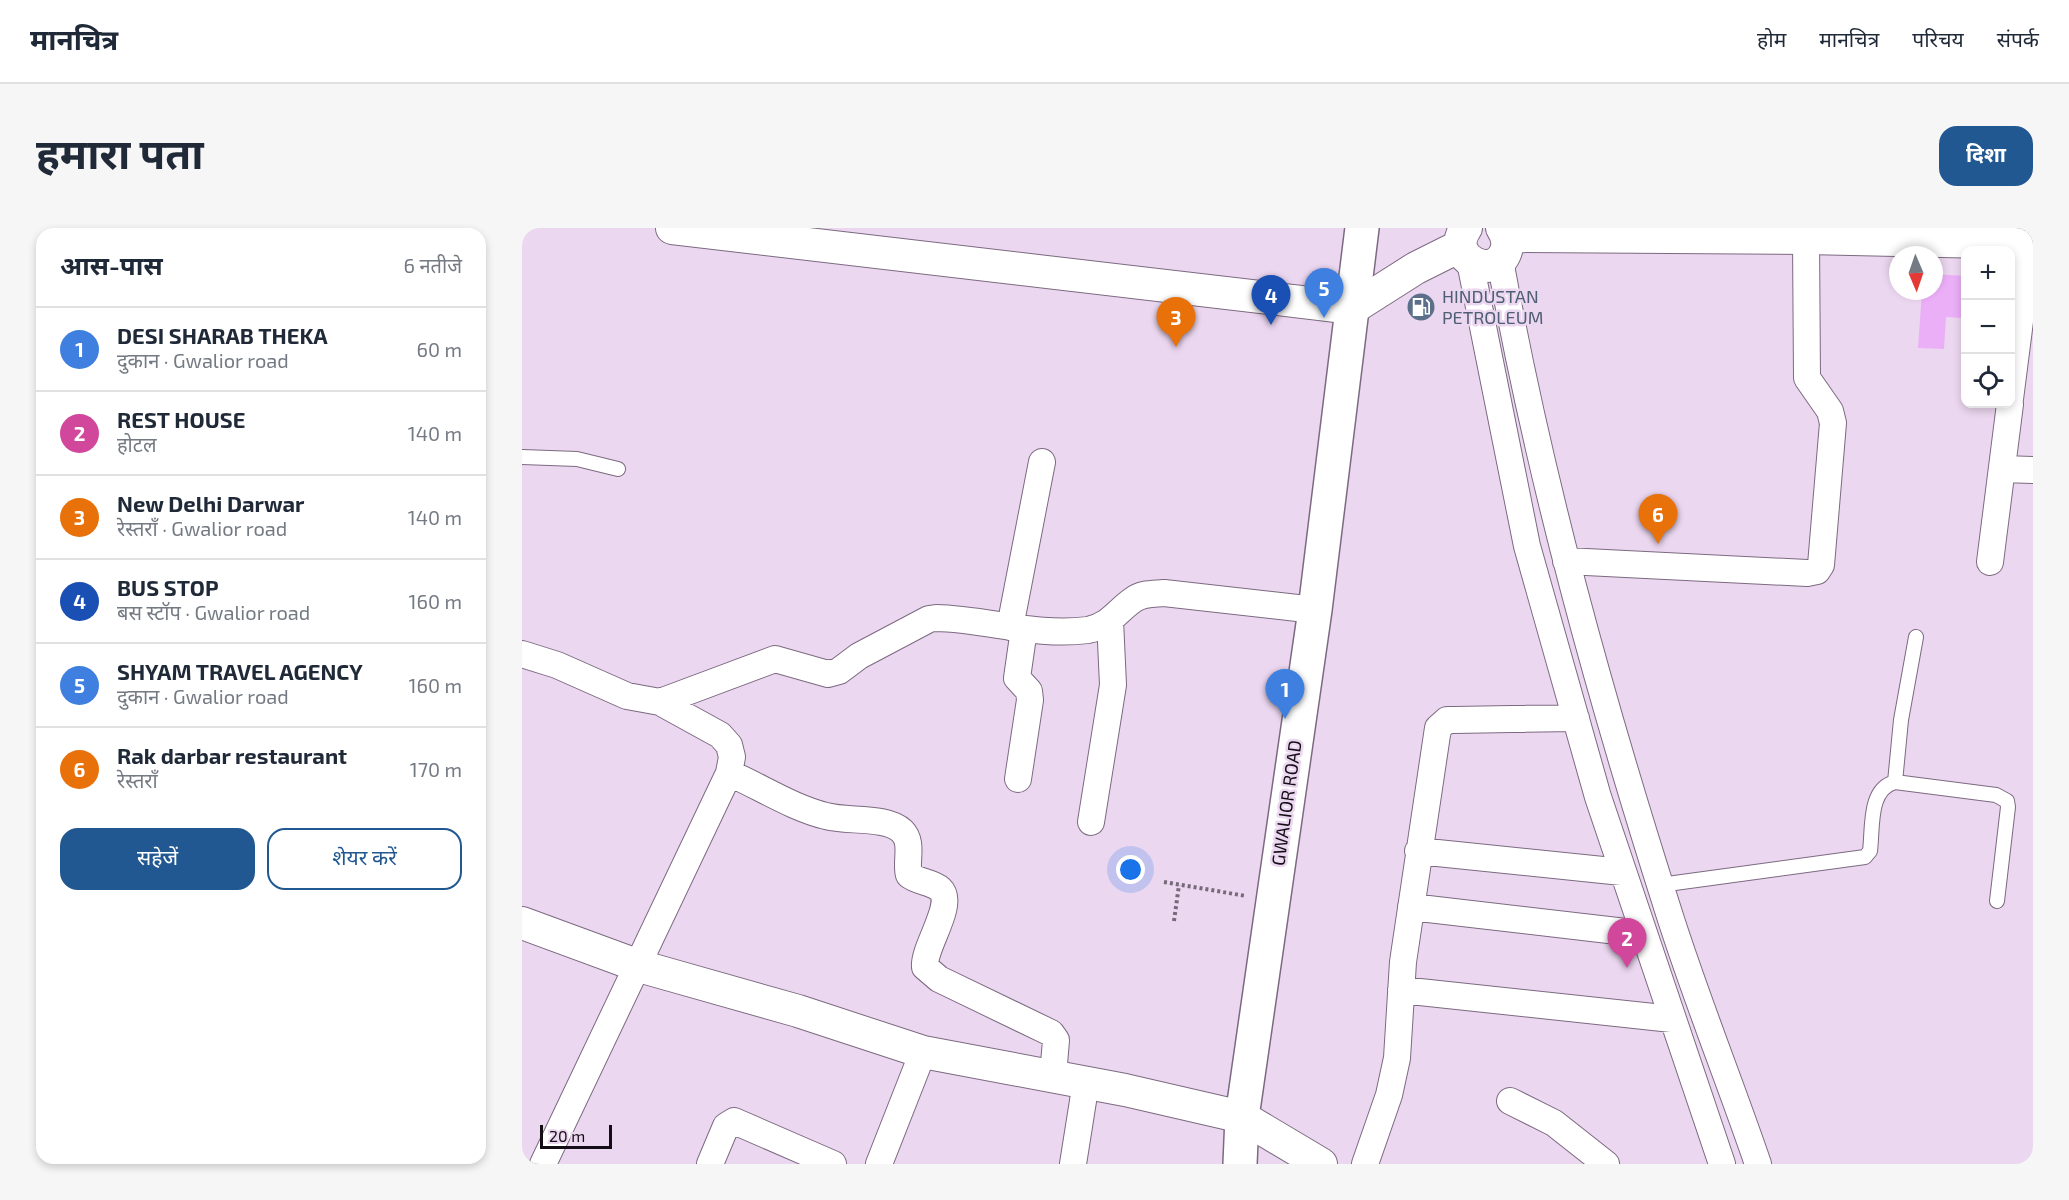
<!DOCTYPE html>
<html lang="hi">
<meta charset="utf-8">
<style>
:root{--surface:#fff;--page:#f6f6f7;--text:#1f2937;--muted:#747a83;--line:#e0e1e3;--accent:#225891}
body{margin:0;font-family:"Exo 2","Noto Sans Devanagari",sans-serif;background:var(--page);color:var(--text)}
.controls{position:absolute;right:18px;top:18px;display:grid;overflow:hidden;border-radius:12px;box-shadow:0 3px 9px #0003}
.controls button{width:54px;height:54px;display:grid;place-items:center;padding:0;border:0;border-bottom:2px solid var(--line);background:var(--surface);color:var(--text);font:30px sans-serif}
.compass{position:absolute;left:1367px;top:18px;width:54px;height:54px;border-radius:50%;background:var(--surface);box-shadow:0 3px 9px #0003;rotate:178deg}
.scale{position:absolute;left:18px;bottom:15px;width:72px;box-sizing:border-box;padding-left:6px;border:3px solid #140d15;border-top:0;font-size:16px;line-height:21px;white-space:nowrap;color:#140d15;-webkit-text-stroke:4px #ecd7f0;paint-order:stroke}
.you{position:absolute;left:609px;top:642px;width:21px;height:21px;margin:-15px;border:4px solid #fff;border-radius:50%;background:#1a73e8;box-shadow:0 0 0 9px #1a73e833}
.badge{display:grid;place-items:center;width:39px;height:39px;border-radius:50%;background:var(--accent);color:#fff;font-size:20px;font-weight:700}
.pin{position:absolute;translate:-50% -50px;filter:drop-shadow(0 2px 3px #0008)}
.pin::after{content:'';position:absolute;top:32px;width:21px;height:18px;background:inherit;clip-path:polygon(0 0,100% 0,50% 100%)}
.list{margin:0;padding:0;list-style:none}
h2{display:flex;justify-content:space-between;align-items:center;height:78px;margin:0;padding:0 24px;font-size:26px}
h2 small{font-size:20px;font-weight:400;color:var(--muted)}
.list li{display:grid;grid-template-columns:39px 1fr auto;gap:18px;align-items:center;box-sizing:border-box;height:84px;padding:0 24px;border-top:2px solid var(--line)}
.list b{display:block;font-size:22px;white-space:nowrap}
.list p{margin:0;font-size:20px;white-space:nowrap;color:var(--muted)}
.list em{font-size:20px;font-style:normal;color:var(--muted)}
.actions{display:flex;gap:12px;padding:18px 24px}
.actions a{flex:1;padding:14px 0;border:2px solid var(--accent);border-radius:18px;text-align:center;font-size:21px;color:var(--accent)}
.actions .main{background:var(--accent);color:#fff}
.icon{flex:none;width:33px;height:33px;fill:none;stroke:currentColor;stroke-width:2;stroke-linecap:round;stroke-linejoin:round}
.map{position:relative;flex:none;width:1511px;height:936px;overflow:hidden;border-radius:18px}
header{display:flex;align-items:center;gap:36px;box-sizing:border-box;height:84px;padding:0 30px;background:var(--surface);border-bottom:2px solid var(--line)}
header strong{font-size:28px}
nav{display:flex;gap:33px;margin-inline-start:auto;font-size:21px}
.intro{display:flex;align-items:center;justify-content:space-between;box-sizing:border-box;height:144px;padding:0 36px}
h1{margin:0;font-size:42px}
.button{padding:15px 27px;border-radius:18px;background:var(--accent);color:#fff;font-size:21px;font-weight:700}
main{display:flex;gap:36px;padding:0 36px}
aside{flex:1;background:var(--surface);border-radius:18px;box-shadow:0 3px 9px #0003}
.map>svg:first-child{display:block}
.building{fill:#ebaff7}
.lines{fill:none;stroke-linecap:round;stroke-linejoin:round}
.service-casing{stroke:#7c6a80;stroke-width:16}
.minor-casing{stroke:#7c6a80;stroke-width:28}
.tertiary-casing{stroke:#7c6a80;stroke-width:34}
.secondary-casing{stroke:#7c6a80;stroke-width:36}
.path{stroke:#766979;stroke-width:4;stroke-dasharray:3 3;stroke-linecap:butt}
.service{stroke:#fff;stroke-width:14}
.minor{stroke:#fff;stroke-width:26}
.tertiary{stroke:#fff;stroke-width:32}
.secondary{stroke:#fff;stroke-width:33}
.labels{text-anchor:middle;stroke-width:5;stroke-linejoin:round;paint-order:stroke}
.service-label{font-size:18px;fill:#4e5e75;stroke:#ecd7f0;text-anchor:start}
.street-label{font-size:18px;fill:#140d15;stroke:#ecd7f0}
</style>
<header>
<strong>मानचित्र</strong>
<nav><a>होम</a><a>मानचित्र</a><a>परिचय</a><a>संपर्क</a></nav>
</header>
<div class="intro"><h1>हमारा पता</h1><a class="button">दिशा</a></div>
<main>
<aside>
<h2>आस-पास<small>6 नतीजे</small></h2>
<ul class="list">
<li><span class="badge" style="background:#3f7fe0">1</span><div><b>DESI SHARAB THEKA</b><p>दुकान · Gwalior road</p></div><em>60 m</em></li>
<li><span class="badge" style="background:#d1479c">2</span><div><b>REST HOUSE</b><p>होटल</p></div><em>140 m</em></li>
<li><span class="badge" style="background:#e8710a">3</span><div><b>New Delhi Darwar</b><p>रेस्तराँ · Gwalior road</p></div><em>140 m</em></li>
<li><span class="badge" style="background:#1a4fb4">4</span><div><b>BUS STOP</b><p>बस स्टॉप · Gwalior road</p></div><em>160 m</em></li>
<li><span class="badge" style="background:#3f7fe0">5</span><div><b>SHYAM TRAVEL AGENCY</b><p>दुकान · Gwalior road</p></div><em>160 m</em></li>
<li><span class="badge" style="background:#e8710a">6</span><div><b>Rak darbar restaurant</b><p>रेस्तराँ</p></div><em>170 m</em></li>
</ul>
<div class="actions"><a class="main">सहेजें</a><a>शेयर करें</a></div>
</aside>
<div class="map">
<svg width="1511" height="936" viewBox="0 0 1511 936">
<rect width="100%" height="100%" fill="#ecd7f0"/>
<path class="building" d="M1412 46 1443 48 1440 90 1424 89 1422 121 1396 120 1400 63H1412Z"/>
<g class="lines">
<g class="service-casing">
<path id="service" d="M0 229 55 231 96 241
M1373 554 1379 492 1394 409
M1138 657 1343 629 1348 623C1351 600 1346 561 1373 554L1474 567 1485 573 1486 579 1475 673"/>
</g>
<g class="minor-casing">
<path id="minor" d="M978 32C1018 253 1078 469 1146 682 1173 768 1207 851 1236 936
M948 34 1005 318 1076 569 1200 936
M1488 171 1508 15
M1480 241 1511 242
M1044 333 1285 345 1295 343 1299 337 1311 195 1308 183 1285 150 1284 10
M1468 334 1488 176
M488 399 520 234
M0 426 35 437 105 468 138 474 198 507 207 517 210 529 207 545 21 936
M138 474 253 431 306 446 317 443 337 428 407 391 414 390C465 391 515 409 566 402 587 398 595 383 611 372 620 365 631 366 642 365L793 382
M207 545C239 559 271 580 304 588 325 594 364 588 380 603 392 615 383 634 387 647 396 654 410 654 418 661 434 676 401 719 403 739L417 751 529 805 534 812 531 848
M496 551 508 472 507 463 495 450 502 401
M569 594 591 457 588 392
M896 623 1100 644
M889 679 1121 706
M879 762 1150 791
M988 873 1032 895 1084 936
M188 936 204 898 212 893 311 936
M357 936 401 824
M551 936 564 854
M843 936 867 867 875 830 881 734 916 500 925 492H932L1054 490"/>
</g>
<g class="tertiary-casing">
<path id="tertiary" d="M150 0 831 80 894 40 938 18
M944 0C922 30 973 55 984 23 987 14 985 7 980 0
M985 8 1284 10 1511 15
M0 695 117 738 276 783 401 824 603 862 720 889 799 936"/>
</g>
<g class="secondary-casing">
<path id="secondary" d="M718 936 720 889 793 382 840 0"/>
</g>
<path class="path" d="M642 654 724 668
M652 693 657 657"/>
<use href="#service" class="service"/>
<use href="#minor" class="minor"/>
<use href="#tertiary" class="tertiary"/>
<use href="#secondary" class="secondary"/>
</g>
<defs>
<g id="fuel-disc" transform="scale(1.5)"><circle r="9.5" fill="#5c6f8a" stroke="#ecd7f0"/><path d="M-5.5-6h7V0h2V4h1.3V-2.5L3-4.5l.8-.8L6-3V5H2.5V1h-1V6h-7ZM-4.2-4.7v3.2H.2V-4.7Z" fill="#fff"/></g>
</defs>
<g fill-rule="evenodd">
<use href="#fuel-disc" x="899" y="79"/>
</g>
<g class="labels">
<g class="service-label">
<text x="920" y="75">HINDUSTAN<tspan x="920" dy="21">PETROLEUM</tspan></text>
</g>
<g class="street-label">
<text transform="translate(765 575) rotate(-82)" y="6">GWALIOR ROAD</text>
</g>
</g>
</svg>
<div class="controls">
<button>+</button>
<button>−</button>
<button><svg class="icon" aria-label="locate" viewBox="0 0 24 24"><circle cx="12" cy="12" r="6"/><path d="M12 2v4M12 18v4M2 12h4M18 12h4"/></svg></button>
</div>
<svg class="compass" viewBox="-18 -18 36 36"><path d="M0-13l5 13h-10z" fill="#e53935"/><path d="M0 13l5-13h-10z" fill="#747a83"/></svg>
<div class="scale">20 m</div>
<div class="you"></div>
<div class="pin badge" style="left:763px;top:491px;background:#3f7fe0">1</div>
<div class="pin badge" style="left:1105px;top:740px;background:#d1479c">2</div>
<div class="pin badge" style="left:654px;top:119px;background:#e8710a">3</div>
<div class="pin badge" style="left:749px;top:97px;background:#1a4fb4">4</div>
<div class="pin badge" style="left:802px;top:90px;background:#3f7fe0">5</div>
<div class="pin badge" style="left:1136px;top:316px;background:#e8710a">6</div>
</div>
</main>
